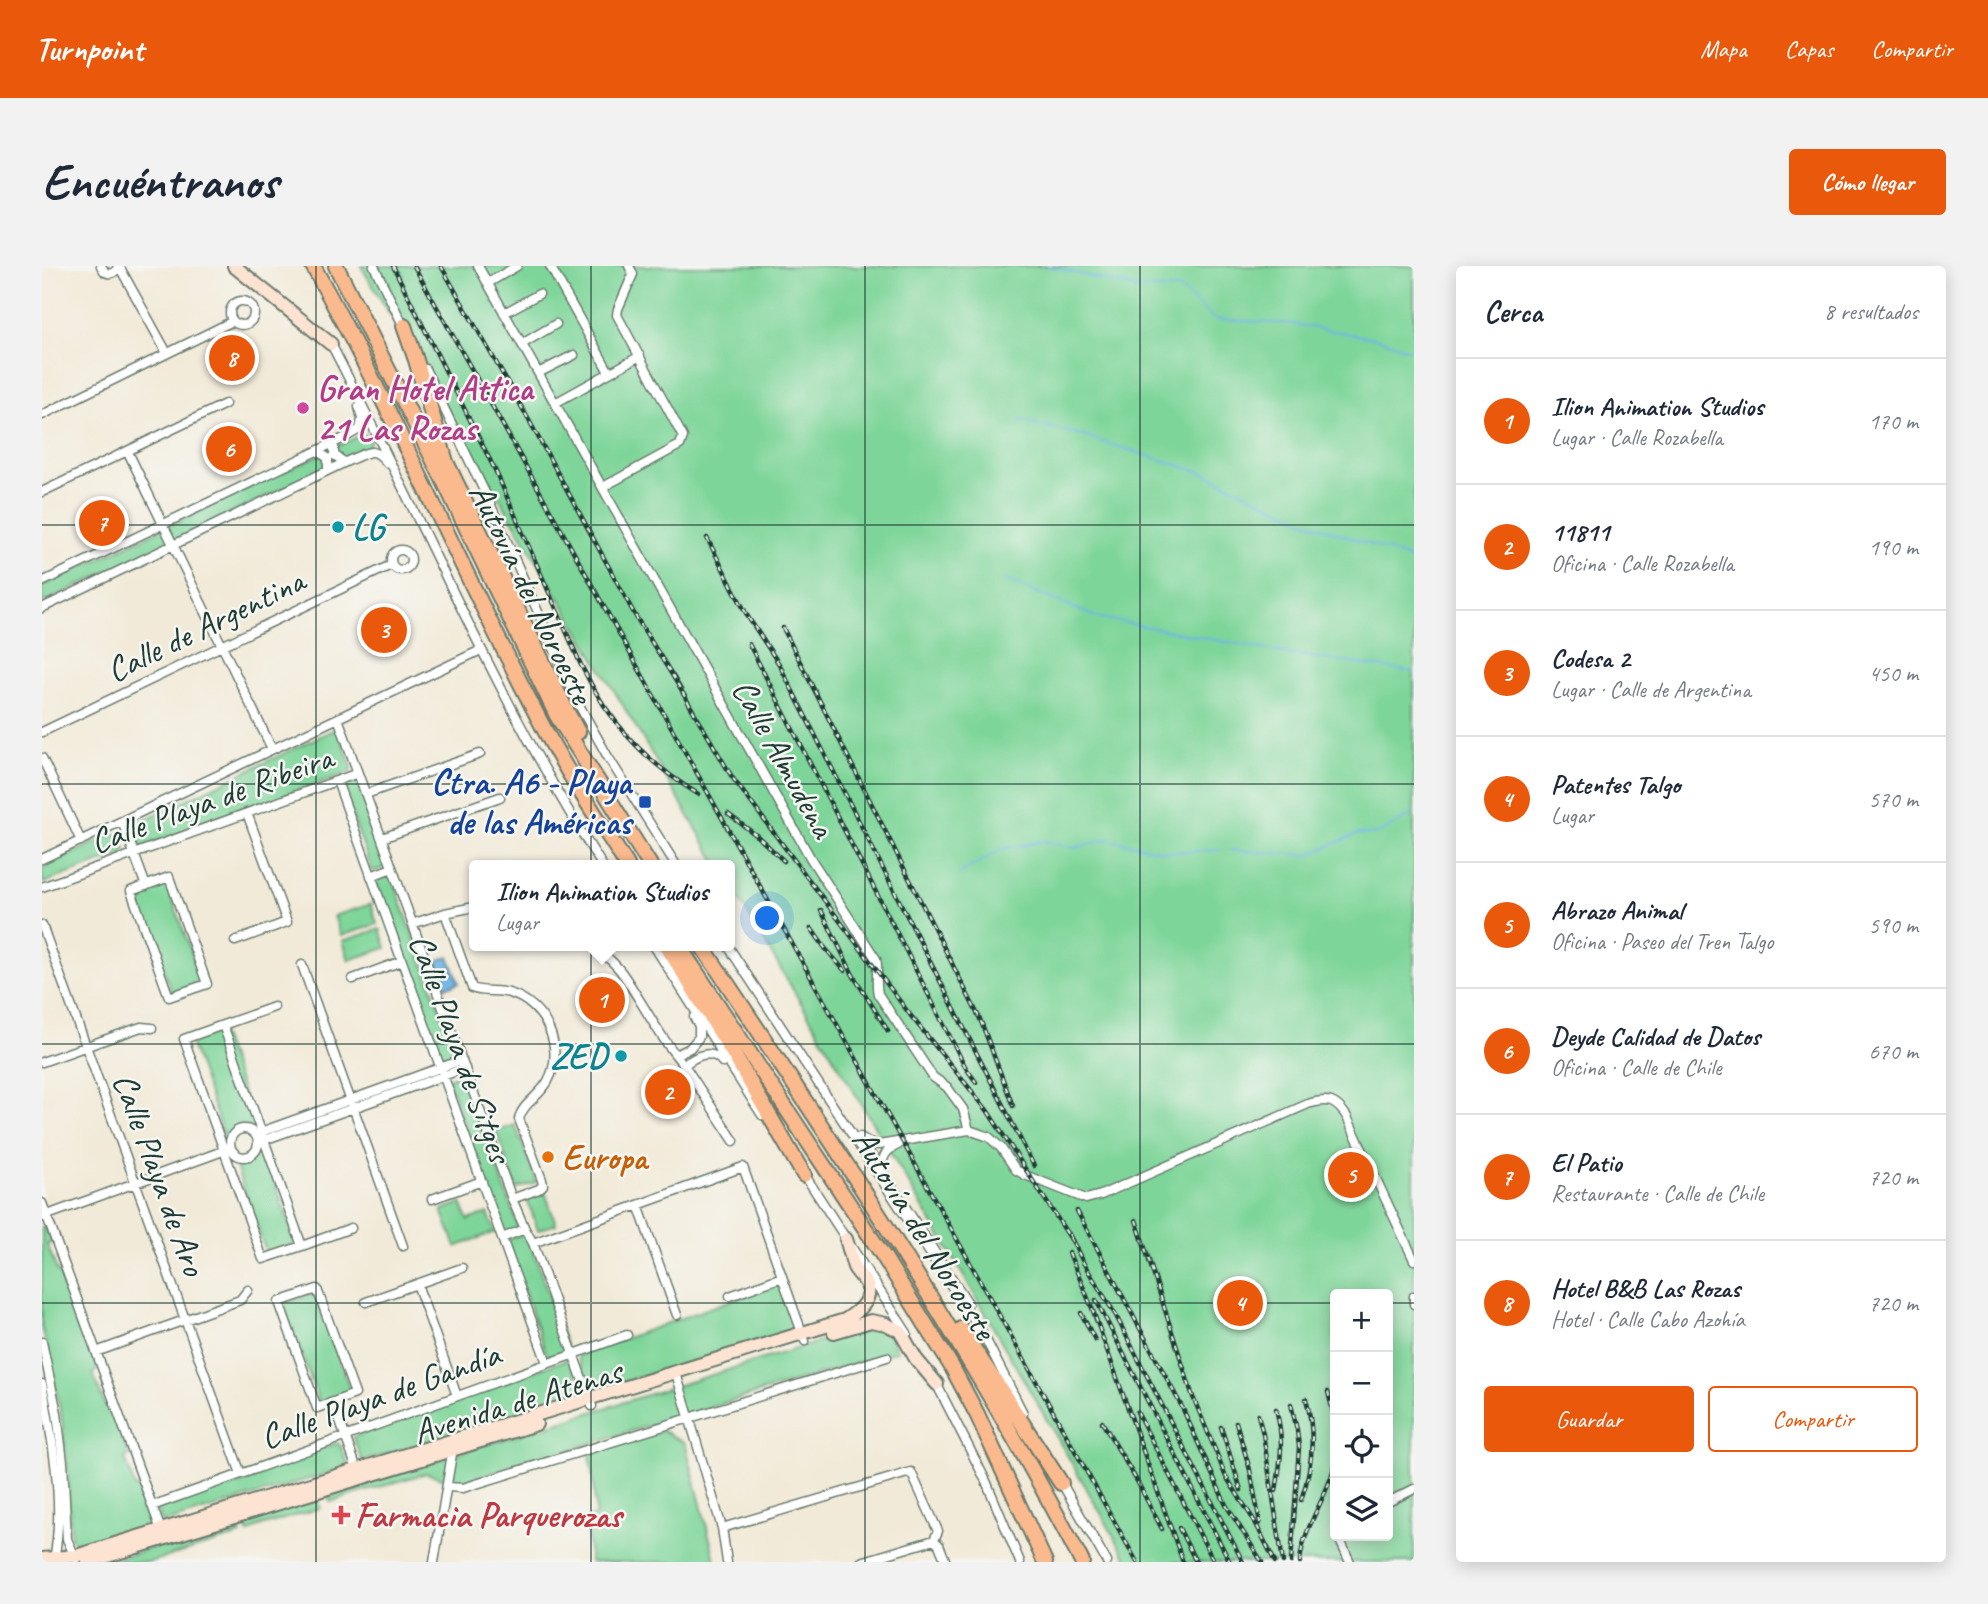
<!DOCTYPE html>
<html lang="es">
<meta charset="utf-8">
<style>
:root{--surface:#fff;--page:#f2f2f3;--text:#1f2937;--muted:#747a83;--line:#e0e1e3;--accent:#ea580c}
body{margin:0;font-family:Caveat,sans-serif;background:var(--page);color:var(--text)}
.controls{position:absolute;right:21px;bottom:21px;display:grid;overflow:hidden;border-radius:7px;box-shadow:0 4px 18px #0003}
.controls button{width:63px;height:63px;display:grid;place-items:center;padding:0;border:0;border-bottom:2px solid var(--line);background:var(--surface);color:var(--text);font:35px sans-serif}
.you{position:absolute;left:726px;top:653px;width:24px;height:24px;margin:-18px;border:5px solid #fff;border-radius:50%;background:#1a73e8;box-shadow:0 0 0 10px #1a73e833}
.badge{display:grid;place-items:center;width:46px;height:46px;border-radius:50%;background:var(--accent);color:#fff;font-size:23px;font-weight:700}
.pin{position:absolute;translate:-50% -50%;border:4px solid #fff;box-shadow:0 2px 7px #0006}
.popup{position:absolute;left:427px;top:594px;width:266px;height:91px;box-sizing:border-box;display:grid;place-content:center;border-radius:7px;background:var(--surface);filter:drop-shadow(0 2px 5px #0005);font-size:23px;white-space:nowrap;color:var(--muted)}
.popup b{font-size:26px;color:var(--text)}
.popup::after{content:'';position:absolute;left:50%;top:100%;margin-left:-14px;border:14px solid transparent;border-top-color:var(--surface)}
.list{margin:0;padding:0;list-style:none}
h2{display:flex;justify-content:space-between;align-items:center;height:91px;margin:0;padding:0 28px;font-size:30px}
h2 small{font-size:23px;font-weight:400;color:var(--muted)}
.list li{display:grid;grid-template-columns:46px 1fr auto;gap:21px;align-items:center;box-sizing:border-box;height:126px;padding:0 28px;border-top:2px solid var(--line)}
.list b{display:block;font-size:26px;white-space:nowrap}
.list p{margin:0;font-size:23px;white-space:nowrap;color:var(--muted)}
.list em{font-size:23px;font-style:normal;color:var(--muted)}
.actions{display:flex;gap:14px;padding:21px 28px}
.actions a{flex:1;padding:16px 0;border:2px solid var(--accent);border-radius:7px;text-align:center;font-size:24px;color:var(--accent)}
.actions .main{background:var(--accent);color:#fff}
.icon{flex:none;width:38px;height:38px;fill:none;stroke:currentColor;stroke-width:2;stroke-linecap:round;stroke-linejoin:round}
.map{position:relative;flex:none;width:1372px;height:1296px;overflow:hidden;border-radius:7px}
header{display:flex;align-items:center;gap:42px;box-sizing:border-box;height:98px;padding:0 35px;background:var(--accent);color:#fff}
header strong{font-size:33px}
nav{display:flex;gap:38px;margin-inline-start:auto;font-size:24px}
.intro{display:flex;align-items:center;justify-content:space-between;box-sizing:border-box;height:168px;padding:0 42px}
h1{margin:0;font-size:49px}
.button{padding:18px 32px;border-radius:7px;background:var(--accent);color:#fff;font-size:24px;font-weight:700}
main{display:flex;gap:42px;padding:0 42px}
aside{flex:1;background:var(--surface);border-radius:7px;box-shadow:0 4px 18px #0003}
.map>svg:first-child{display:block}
.green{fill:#7ed599;stroke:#4e8966;stroke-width:2;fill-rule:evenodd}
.water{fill:#70b3e5;stroke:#48788c;stroke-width:2}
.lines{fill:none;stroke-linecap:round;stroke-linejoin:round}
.stream{stroke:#70b3e5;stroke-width:2}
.street-casing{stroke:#697a6d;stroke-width:11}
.secondary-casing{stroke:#697a6d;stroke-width:16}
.highway-casing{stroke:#697a6d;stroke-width:18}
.street{stroke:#fff;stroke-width:8}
.secondary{stroke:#fde3d1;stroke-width:12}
.highway{stroke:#fbba8d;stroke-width:14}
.rail-casing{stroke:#1f3d34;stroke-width:4.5}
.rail{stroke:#f6f6f2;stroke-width:2;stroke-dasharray:5;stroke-linecap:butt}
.grid{fill:none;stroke:#1f3d34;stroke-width:2;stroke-opacity:0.55}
.hotel-dot{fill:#d1479c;stroke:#f6f6f2;stroke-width:2.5}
.culture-dot{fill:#0f9aa8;stroke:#f6f6f2;stroke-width:2.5}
.transit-dot{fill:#1a4fb4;stroke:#f6f6f2;stroke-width:2.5}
.food-dot{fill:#e8710a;stroke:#f6f6f2;stroke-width:2.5}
.health-dot{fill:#e0444e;stroke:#f6f6f2;stroke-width:2.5}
.labels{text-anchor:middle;stroke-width:5;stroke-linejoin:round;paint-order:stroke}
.hotel-label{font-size:35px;font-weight:bold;fill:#b23c85;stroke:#f6f6f2;text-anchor:start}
.culture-label{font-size:35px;font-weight:bold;fill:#0d838f;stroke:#f6f6f2;text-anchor:start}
.street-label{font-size:35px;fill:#1f3d34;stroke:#f6f6f2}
.transit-label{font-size:35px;font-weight:bold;fill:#164399;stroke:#f6f6f2;text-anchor:end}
.food-label{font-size:35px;font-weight:bold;fill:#c56008;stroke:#f6f6f2;text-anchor:start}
.health-label{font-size:35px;font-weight:bold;fill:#be3a42;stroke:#f6f6f2;text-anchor:start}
</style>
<header>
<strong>Turnpoint</strong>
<nav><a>Mapa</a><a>Capas</a><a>Compartir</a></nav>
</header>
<div class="intro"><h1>Encuéntranos</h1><a class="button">Cómo llegar</a></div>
<main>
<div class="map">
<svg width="1372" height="1296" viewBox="0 0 1372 1296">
<rect width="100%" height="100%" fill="#f6f6f2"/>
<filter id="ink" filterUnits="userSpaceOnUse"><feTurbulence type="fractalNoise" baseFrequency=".0143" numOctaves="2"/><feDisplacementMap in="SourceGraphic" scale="14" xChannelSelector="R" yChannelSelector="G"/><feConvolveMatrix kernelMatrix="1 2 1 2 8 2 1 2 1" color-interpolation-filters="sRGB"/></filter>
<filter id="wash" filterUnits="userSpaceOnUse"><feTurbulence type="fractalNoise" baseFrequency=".00686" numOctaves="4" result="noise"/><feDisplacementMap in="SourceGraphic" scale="28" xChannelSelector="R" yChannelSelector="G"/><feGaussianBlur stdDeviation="1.57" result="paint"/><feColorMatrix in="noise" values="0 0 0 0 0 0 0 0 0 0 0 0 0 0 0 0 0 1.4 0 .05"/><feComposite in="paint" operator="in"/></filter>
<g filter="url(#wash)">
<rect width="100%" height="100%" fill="#f2ead8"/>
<path class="green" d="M319 0H1372V1296H1087L910 990 688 618V599H676ZM1293 1028H1346V1270H1293Z
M319 169 327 170 328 174 326 182 0 337V320Z
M291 464 296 465 297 467 310 501 308 506 100 581C95 577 92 565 93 558Z
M311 512 315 514 345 598 344 601 333 605 330 604 299 519 301 515Z
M71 568 77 569 84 583 81 588 1 617 0 602Z
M346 607 349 608 414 788 412 792 403 796 399 795 334 616 335 612Z
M124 616 160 716 130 727 94 627Z
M329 638 335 658 299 670 292 650Z
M338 663 344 682 307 694 301 675Z
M178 765 213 859 210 861C193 857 194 864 182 870L148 776Z
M419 808 421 809 476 959 475 963 464 967 461 965 407 816 408 812Z
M473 859 495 916 475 923 454 865Z
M219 884H222L254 977 225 989 192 895 209 894Z
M503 926 514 958 496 964 485 933Z
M419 937 426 954 446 947 453 966 414 981 400 944Z
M0 960 4 961 10 976 5 978 16 1007 20 1006 33 1038 28 1040 38 1068 43 1067 56 1104 51 1107 63 1140 68 1139 87 1190 83 1192 93 1222 98 1221 111 1258 110 1261 44 1281C36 1281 31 1279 29 1271L26 1206 19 1147 0 1061Z
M481 968 486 970 525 1082 524 1087 509 1092 505 1090 465 977 466 973Z
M737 1017 739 1019 752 1062 749 1066 551 1125 548 1123 536 1092 537 1089Z
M273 1027 309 1127 278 1138 241 1038Z
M828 1060 845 1064 855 1085 417 1217 384 1207 288 1236 285 1228Z
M526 1093 529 1095 540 1125 539 1128 322 1195 320 1194 311 1171Z
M621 1165 643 1177 671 1285 673 1296H548L544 1252 552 1251 554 1246 548 1187Z
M295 1177 298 1179 306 1198 303 1202 122 1257 120 1256 116 1245 118 1241 184 1216 186 1222 217 1211 216 1205Z
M275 1231 278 1242 216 1261 206 1267 203 1255 204 1253Z
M193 1256 196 1257 199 1269 108 1296H64Z"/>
<path class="water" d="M407 690 417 717 404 721 395 695Z"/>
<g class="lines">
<path class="stream" d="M1006 0 1097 23H1139L1172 53 1251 58 1338 73 1372 86
M978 154 1035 168 1162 207 1268 257 1372 294
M962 313 1054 351 1242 387 1372 406
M1188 584 1266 589 1316 568H1337L1372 547
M917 608 960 583 1002 575 1033 582 1065 573 1125 586 1179 584"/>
</g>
</g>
<g filter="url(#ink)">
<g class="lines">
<g class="street-casing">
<path id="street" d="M59 0 63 6C69 9 74 7 76 0
M77 0 125 87
M332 0 363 63
M436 0 769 593 834 693C837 704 833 716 836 728L891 811 905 821 921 843 927 864
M508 0 567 106
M446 17 475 0
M188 47a12 12 0 1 1 24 0a12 12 0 1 1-24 0Z
M462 47 497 28
M289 78C380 252 454 434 560 599
M480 78 514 58
M383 103 447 235 537 439 566 491 634 599
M496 107 532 89
M513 137 598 90
M0 149 191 55
M292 177V189L302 196
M275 185 286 192V204
M86 186 230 483
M561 221 638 179 641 171 575 49 576 43 591 8 587 0
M0 226 183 138
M349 294a10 10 0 1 1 20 0a10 10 0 1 1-20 0Z
M0 316 300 173 318 163 320 153 317 141
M0 342 310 193C327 186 332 180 345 197
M296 452 470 933 483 963 491 977 550 1140
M0 466 349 299
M0 492 39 575
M295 515 505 1097
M324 528 438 488
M80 555 104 620
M340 572 458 531
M0 593 439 384
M329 610 350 602
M127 611 165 718 127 731 89 625Z
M0 621 316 507
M403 647 430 722C441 727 455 723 467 727 503 737 524 782 506 815 498 830 480 838 477 853L500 914 501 919 497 923 470 933
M370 658 403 647 432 641
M0 659 199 1208
M193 675 245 656 205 547
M552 680C562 688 573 697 580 707 601 737 617 771 642 799L692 875
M612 680 720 849
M686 680 941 1068 981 1147
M260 699 361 980
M311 713 360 695
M181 759 260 980 221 993 142 773Z
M181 759 232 741
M634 789 648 782 657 771V760L652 751
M0 796 99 761 110 762
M642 799C655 789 670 782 681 797
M188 877a14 14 0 1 1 28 0a14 14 0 1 1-28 0Z
M216 867 420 794
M818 871 827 876 837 879 927 864 947 871 959 882 974 904 983 909 1044 933 1059 929 1266 838C1286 832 1294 834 1305 851L1372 994
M219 875 423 802
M828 887 926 1037
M839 902C841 890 844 884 856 879
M762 908 865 1067
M390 933 440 915
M0 937 119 1264
M596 939 635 1049
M0 951 189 882
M460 972 483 963
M491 977 701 901 763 1075
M260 980 309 962
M375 1018 415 1130
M275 1023 313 1128 275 1142 237 1036Z
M688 1030 740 1011
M1372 1030V1038
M324 1036 420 1002
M0 1076 15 1147 21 1196 25 1273 34 1293
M54 1086 198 1034 206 1024
M634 1107 680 1262 685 1296
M893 1115 944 1215 978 1296
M0 1118C10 1170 23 1241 12 1293
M291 1136 316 1206
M1018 1214 1065 1296
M406 1221 421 1222 845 1091
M1346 1236 1372 1223
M110 1240 585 1069
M680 1262 869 1206 896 1265 892 1274 819 1296
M1296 1270 1308 1296
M892 1274 897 1279 904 1296
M392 1296 411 1182"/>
</g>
<g class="secondary-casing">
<path id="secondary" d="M192 0 289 78
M792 1066 829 1055 844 1058 858 1065 874 1093 895 1118
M0 1293 34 1290 803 1054C814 1047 831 1035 825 1019 822 1013 815 1007 812 1001 809 992 807 982 804 973
M46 1296 494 1158"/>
</g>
<g class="highway-casing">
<path id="highway" d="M271 0C353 148 419 304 497 453 523 504 555 551 585 599
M294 0 403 217 514 448 608 599
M362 60 374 94 404 196 525 446 536 466
M625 680 688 782 762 909
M637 680 842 991 910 1101 935 1148 1003 1296
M660 680C794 880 928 1082 1040 1296
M919 1063 1019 1217"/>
</g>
<use href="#street" class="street"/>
<use href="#secondary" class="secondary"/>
<use href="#highway" class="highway"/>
<g class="rail-casing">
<path id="rail" d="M351 0 454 206 539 399C567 456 602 495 656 528
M372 0 1095 1296
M399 0 483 147 594 351 632 412 690 511 869 750 945 844 1032 978
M665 272 706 351 737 398 992 900
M741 362 938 753 971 840
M707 378 924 802 934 816
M686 548 714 569 742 595
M779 644 811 709 846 765
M769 662 783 682 803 705
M1035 945 1140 1141 1184 1239 1220 1296
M1094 954 1151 1131 1179 1198
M1027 968 1042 998 1073 1048 1201 1296
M1027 987 1050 1042 1141 1296
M1054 1034 1188 1296
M1039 1047 1053 1074
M1286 1126 1293 1154
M1249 1138 1255 1164 1257 1181 1249 1296
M1234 1143C1242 1173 1239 1195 1234 1225
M1095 1146 1172 1296
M1216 1149 1221 1168 1241 1296
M1060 1156 1095 1215 1120 1263
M1194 1156 1208 1204 1218 1257
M1179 1161 1199 1224
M1176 1191 1183 1209 1213 1256 1233 1296
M1259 1234C1271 1200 1274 1168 1264 1133
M1137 1262 1154 1296
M1258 1296C1261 1260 1285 1233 1293 1198"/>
</g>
<use href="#rail" class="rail"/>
</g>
</g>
<path class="grid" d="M274 0V1296M549 0V1296M823 0V1296M1098 0V1296M0 259H1372M0 518H1372M0 778H1372M0 1037H1293M1346 1037H1372"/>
<circle class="hotel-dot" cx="261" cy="142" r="7"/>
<g class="culture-dot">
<circle cx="296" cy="261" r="7"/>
<circle cx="579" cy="790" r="7"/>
</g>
<rect class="transit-dot" x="596" y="529" width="14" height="14" rx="3.5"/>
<circle class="food-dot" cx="506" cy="891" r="7"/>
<path class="health-dot" d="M295.5 1238.5h7v7h7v7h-7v7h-7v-7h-7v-7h7z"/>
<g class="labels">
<g class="hotel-label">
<text x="275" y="134">Gran Hotel Attica<tspan x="275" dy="40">21 Las Rozas</tspan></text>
</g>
<g class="culture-label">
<text x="310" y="273">LG</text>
<text x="565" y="802" text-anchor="end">ZED</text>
</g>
<g class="street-label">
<text transform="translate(490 327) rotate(64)" y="12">Autovía del Noroeste</text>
<text transform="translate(163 359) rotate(-26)" y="12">Calle de Argentina</text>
<text transform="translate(742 492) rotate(61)" y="12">Calle Almudena</text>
<text transform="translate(169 533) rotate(-20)" y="12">Calle Playa de Ribeira</text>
<text transform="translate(419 782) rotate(70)" y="12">Calle Playa de Sitges</text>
<text transform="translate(118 908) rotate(70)" y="12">Calle Playa de Aro</text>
<text transform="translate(883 968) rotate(58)" y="12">Autovía del Noroeste</text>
<text transform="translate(338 1129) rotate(-20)" y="12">Calle Playa de Gandía</text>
<text transform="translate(475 1135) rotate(-17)" y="12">Avenida de Atenas</text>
</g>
<g class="transit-label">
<text x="589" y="528">Ctra. A6 - Playa<tspan x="589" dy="40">de las Américas</tspan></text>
</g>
<g class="food-label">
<text x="520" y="903">Europa</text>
</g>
<g class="health-label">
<text x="313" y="1261">Farmacia Parquerozas</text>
</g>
</g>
</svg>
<div class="controls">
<button>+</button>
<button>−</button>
<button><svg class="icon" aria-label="locate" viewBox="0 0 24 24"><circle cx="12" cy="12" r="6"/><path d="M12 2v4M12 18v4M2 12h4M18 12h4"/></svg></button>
<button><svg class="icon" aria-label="layers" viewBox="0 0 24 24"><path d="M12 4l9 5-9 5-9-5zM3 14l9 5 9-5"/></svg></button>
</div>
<div class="you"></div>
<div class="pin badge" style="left:560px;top:734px">1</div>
<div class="popup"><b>Ilion Animation Studios</b>Lugar</div>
<div class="pin badge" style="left:626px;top:826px">2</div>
<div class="pin badge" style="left:342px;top:364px">3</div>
<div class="pin badge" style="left:1198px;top:1037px">4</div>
<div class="pin badge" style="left:1309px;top:909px">5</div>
<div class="pin badge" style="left:187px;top:183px">6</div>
<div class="pin badge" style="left:60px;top:257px">7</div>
<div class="pin badge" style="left:190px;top:92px">8</div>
</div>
<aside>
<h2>Cerca<small>8 resultados</small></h2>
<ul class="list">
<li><span class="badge">1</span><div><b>Ilion Animation Studios</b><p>Lugar · Calle Rozabella</p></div><em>170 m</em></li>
<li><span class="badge">2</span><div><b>11811</b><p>Oficina · Calle Rozabella</p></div><em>190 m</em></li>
<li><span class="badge">3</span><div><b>Codesa 2</b><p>Lugar · Calle de Argentina</p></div><em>450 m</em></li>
<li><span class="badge">4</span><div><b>Patentes Talgo</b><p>Lugar</p></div><em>570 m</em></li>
<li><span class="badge">5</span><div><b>Abrazo Animal</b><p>Oficina · Paseo del Tren Talgo</p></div><em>590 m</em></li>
<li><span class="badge">6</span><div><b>Deyde Calidad de Datos</b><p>Oficina · Calle de Chile</p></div><em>670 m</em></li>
<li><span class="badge">7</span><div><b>El Patio</b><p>Restaurante · Calle de Chile</p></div><em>720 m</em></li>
<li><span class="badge">8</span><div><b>Hotel B&amp;B Las Rozas</b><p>Hotel · Calle Cabo Azohía</p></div><em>720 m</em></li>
</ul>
<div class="actions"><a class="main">Guardar</a><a>Compartir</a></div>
</aside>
</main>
